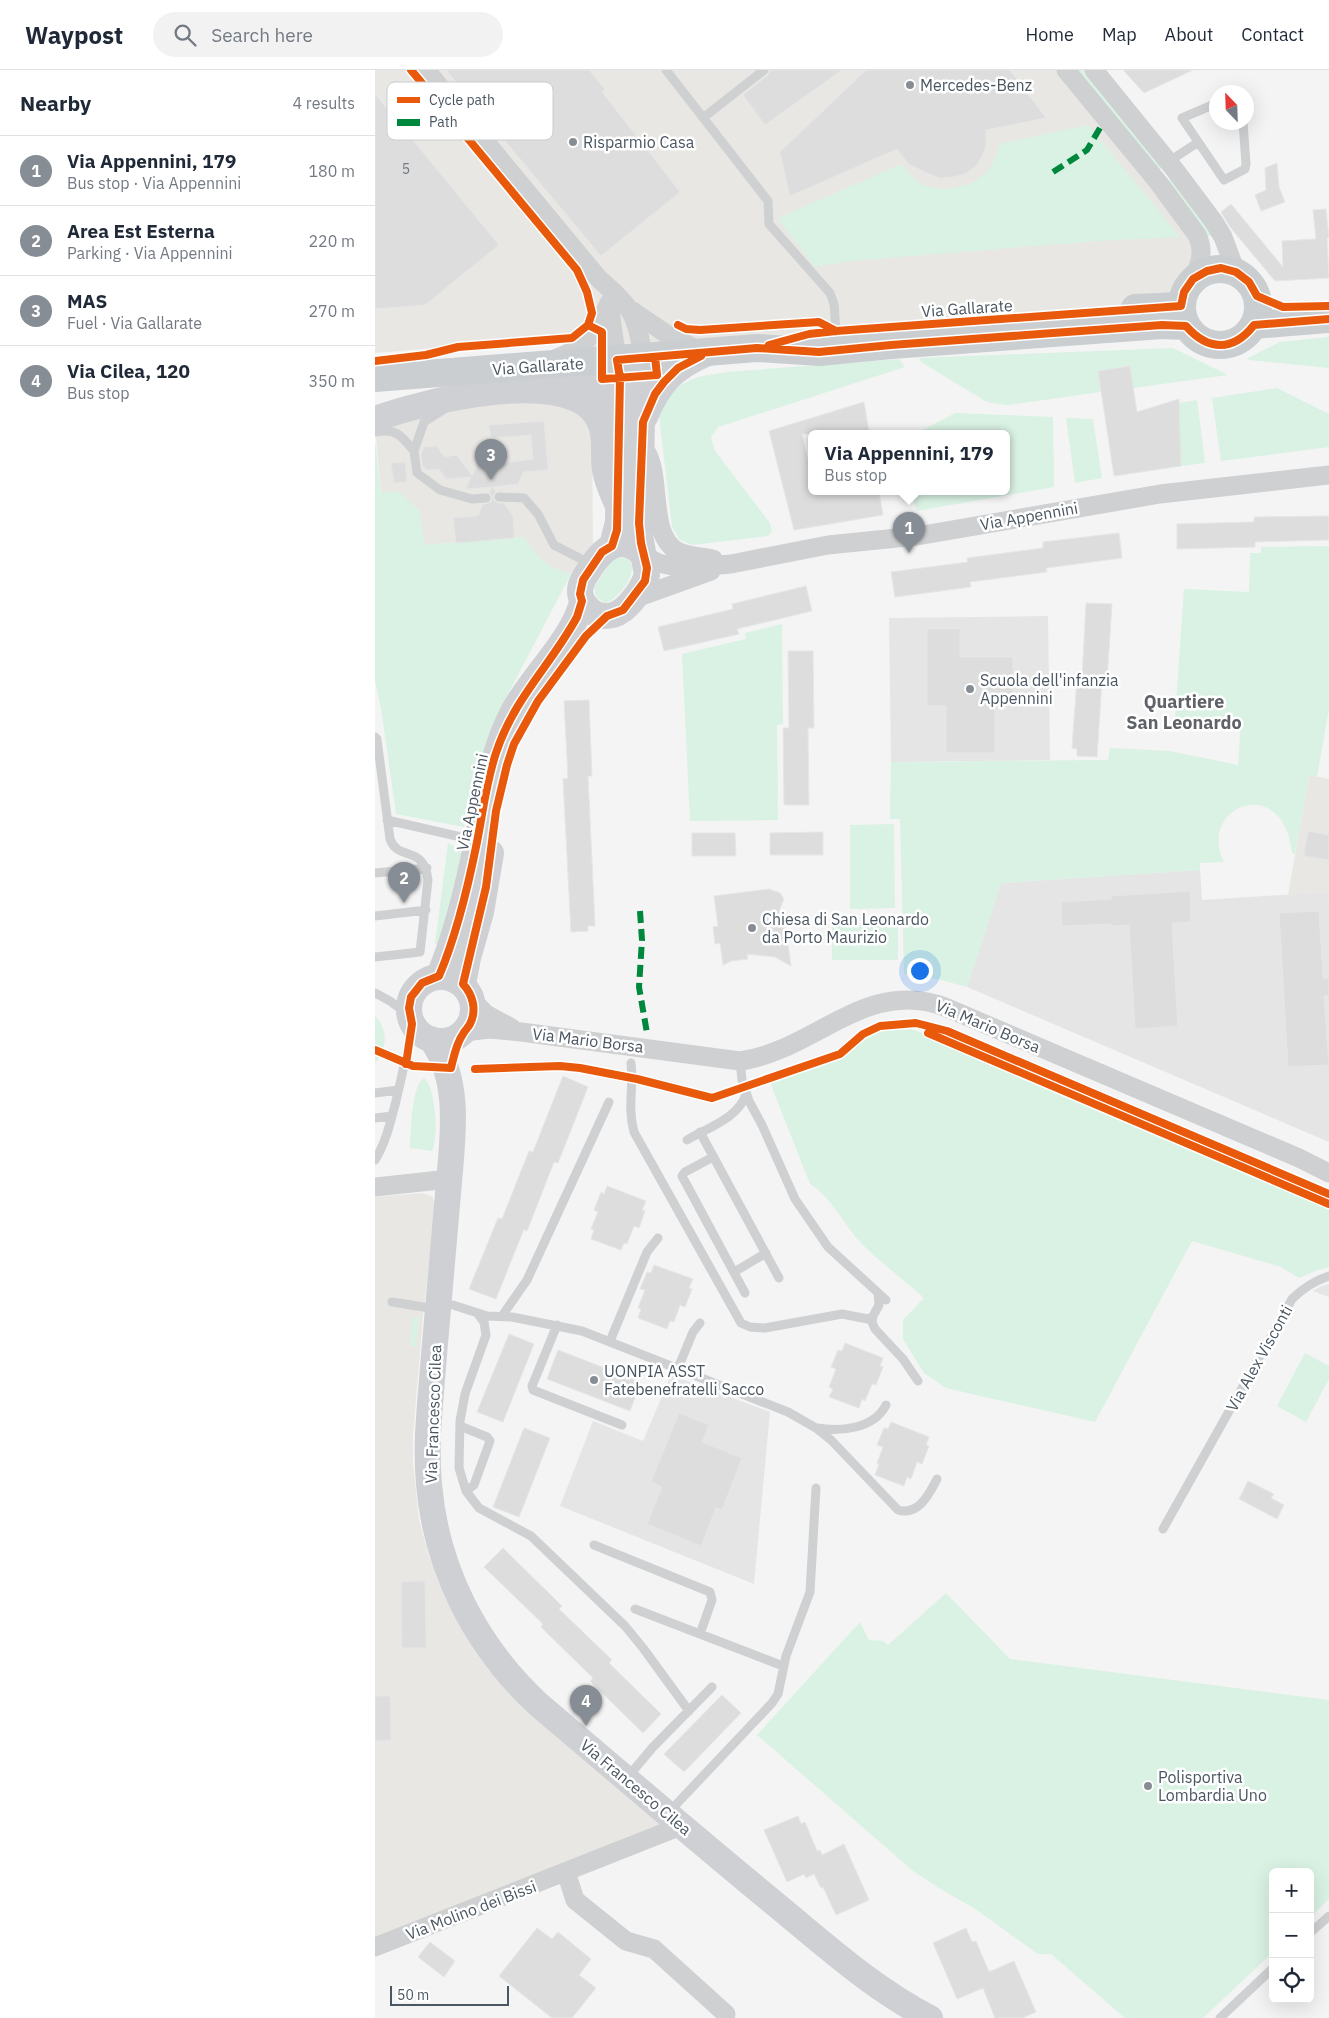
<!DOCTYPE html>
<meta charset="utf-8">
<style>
:root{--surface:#fff;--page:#f2f2f3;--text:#1f2937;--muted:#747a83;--line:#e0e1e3;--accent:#868d94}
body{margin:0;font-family:"IBM Plex Sans",sans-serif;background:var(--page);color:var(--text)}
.controls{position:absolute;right:15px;bottom:15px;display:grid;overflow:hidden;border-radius:8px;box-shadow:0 5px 20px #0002}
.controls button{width:45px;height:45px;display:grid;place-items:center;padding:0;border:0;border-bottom:1px solid var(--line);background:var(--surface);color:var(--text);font:25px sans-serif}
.compass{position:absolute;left:834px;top:15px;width:45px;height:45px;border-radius:50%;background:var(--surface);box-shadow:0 5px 20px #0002;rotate:337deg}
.scale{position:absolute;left:15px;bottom:12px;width:119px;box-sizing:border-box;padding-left:5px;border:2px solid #4a5661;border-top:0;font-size:14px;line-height:18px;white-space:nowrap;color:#4a5661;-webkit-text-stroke:4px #fff;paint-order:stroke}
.you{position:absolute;left:544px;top:900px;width:18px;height:18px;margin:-12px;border:4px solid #fff;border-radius:50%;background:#1a73e8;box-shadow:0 0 0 8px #1a73e833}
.badge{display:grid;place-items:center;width:32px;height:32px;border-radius:50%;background:var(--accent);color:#fff;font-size:16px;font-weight:700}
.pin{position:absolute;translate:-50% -41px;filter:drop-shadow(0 1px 2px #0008)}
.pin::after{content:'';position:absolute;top:26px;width:18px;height:15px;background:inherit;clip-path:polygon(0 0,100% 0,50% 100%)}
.popup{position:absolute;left:433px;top:360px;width:202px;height:65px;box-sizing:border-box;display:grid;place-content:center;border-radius:8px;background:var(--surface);filter:drop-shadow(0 1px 4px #0005);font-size:16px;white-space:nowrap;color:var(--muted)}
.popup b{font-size:19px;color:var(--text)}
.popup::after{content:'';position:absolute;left:50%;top:100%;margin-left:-10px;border:10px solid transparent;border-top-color:var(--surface)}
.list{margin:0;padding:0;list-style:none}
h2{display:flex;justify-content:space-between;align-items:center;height:65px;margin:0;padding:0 20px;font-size:21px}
h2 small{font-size:16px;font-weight:400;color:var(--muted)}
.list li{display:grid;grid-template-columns:32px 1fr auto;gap:15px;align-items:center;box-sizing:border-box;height:70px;padding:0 20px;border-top:1px solid var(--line)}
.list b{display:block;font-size:19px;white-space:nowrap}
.list p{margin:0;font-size:16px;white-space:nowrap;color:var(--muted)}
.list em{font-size:16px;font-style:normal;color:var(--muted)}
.icon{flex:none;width:28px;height:28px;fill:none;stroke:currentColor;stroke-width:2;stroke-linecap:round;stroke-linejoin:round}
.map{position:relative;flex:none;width:954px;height:1948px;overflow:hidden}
header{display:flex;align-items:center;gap:30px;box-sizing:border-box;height:70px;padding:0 25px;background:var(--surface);border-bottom:1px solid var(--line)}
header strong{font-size:24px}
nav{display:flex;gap:28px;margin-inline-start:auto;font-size:18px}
.search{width:350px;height:45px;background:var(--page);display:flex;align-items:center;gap:12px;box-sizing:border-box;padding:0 18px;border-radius:28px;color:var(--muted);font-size:19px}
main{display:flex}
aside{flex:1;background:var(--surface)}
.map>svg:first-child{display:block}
.commercial{fill:#e8e7e3}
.education{fill:#e6e5e6}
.green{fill:#d9f2e3}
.building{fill:#ddddde;stroke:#e5e6e7}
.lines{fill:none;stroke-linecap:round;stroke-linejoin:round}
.lane{stroke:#ced0d2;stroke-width:9}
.street{stroke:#ced0d2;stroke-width:19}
.secondary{stroke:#ced0d4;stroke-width:26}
.primary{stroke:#caced1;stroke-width:28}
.quiet{stroke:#00873e;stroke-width:6;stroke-dasharray:12 6;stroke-linecap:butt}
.cycleway-casing{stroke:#fff;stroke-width:11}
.cycleway{stroke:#e8590c;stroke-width:8}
.poi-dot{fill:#868d94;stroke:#fff;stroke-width:2}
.labels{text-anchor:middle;stroke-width:5;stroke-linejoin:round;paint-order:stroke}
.number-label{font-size:14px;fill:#707881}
.poi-label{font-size:16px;fill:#4a5661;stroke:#fff;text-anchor:start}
.street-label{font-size:16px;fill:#4a5661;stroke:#fff}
.neighbourhood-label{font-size:18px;font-weight:bold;fill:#5f6368;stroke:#fff}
.key{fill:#fff;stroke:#c9ccd0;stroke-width:1}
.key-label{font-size:14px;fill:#4a5661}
</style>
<header>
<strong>Waypost</strong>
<div class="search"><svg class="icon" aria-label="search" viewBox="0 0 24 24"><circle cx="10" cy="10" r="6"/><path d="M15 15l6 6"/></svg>Search here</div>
<nav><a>Home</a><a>Map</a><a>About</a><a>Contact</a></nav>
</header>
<main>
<aside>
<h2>Nearby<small>4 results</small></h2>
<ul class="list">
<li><span class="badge">1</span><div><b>Via Appennini, 179</b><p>Bus stop · Via Appennini</p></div><em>180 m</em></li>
<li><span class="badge">2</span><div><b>Area Est Esterna</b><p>Parking · Via Appennini</p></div><em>220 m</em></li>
<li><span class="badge">3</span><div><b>MAS</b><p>Fuel · Via Gallarate</p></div><em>270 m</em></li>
<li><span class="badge">4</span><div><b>Via Cilea, 120</b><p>Bus stop</p></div><em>350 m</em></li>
</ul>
</aside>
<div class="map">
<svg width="954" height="1948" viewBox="0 0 954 1948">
<rect width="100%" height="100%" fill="#f4f4f4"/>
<path class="commercial" d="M0 0H684L780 119 818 176 820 186 813 202 802 219 799 230 431 260 382 274 216 286 214 263 193 267 0 283Z
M178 328 217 355 218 476 196 504 174 497 161 486 149 467 49 475 6 423 0 358 86 334Z
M934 705 954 709V831L952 822 913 825Z
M48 1123 58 1127 60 1140 48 1247 38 1365V1393L44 1450 53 1483 63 1511 83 1553 101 1583 112 1598 157 1646 292 1759 0 1875V1127Z"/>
<path class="education" d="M673 546 675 690 516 692 514 548Z
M825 800 827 830 953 822 954 831V1072L592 917 626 813Z
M954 1214V1227L938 1221 945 1217Z
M296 1305 395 1342 379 1514 185 1436 218 1351 268 1371Z"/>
<path class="green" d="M700 0H712L787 97 782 103Z
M713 55 805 167 722 171 475 191 440 197 403 148 527 94C532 100 537 108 543 112 564 125 599 119 614 99 620 91 622 83 625 74Z
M796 109 839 166H832L793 110Z
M954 267V298L874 290 873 288 905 272Z
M798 278 853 305 758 318 754 296 723 301 726 322 633 335 623 334 612 332 546 292 544 288Z
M524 289 530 297 343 357 336 367 340 381 395 453 397 462 393 466 317 475 304 469 297 456 284 345C299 311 316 307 352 302Z
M902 318 954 344V377L846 391 837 328Z
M822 330 830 393 806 396 804 333Z
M580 343 678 347 679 417 542 441 536 422H632V364H540Z
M691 348 718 349 727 408 700 413Z
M0 370 6 423 23 421 45 441 49 475 149 467C165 491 169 495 196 504L122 645 99 708 89 757 21 744 6 638 0 611Z
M954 476V639L942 707 934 705 920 784 917 783C908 701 821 737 849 792L825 793V800L626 813 592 917 566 910 529 904 525 749H515L516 692 733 690 735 678 795 681 863 695 866 651 800 649 809 519 874 522 875 483H886V477Z
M241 488C275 484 247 530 230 533L221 527 219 518 236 491Z
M407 554 408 654 402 655 403 750 315 751 307 584 371 569 370 563Z
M519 754 520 838 475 839V755Z
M73 773 94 784 68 875 60 874Z
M457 855H523V890H457Z
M0 946C14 960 12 979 0 993Z
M513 956 533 958 547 963 954 1136V1197L943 1200 924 1208 906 1197 817 1171 720 1352 571 1318 549 1303 528 1269V1250L549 1228C529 1210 507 1194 488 1175 469 1156 458 1128 435 1114L396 1015 399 1010 464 988 495 963Z
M49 1008C61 1017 64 1068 57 1081L35 1078C36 1062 36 1016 49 1008Z
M37 1248H44L41 1277 35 1276Z
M930 1283 954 1296V1309L931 1352 902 1336Z
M571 1523 635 1589 954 1630V1829L935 1847V1802H898V1882L828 1948H750L676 1884H663L599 1838 567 1820 538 1801 382 1665 485 1552 494 1570 508 1571 513 1575Z"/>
<path class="building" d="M71 0H214L230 19 227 22 305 122 226 186Z
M395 0H467L390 55 368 25 393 5Z
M491 0H635L671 48 611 60V75L607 86 601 96 590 104 578 107 565 108 552 103 534 94 522 79 415 126 405 82Z
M748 0H818L769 23Z
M0 24 124 175 50 235 0 239Z
M902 93 904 117 910 132 886 141 880 125 891 120 890 98Z
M856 134 908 197 907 171 941 169 938 140 951 139 954 168H952L954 208 900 211 855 157 846 142Z
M755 296 762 342 804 329 806 396 739 406 723 301Z
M489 332 494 362 486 364H427L436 404V422H504L508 445 419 460 394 361Z
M169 351 173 400 148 402 143 414 118 417 121 422 118 426 119 430 123 433H129L138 446 139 468 81 473 78 448 103 446 108 434 114 433 117 430 116 425 114 423 117 417 91 419 96 407 71 409 64 399 51 400 47 394 46 384 49 377 62 376 69 387 82 385 97 406 108 383 120 382 128 393 158 389 156 365 116 368 114 355Z
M30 392 32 412 19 413 16 393Z
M954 446V470L880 472V477L802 479V454L879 452V447Z
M744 463 747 488 671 498 672 502 595 512 596 517 520 527 516 502 593 492 592 488 668 478V472Z
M431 516 437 541 362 559 364 564 289 581 283 557 358 539 357 534Z
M711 533 737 534 732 611 727 610 722 687 702 686V679L697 678 702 609H707Z
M552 559H585V587H638V635H620V683H571V636H552Z
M413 581H438L439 658H433L434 735H409L408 658H414Z
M214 630 217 706H213L220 856H213V861L196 862 188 709 193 708 189 631Z
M933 761 954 765V790L929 786Z
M448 762V785H395V763Z
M317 763H360L361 786H317Z
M394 819 405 823 409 829 404 841 411 860 416 896 400 887 372 884 373 889 356 891 348 895 345 873 340 874 338 857 343 856 339 826Z
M815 821 816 852 797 853 803 956 760 959 754 855 737 856V854L687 856 686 832 736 829V826Z
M944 841 948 908H954V926H949L954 995 913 997 904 843Z
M188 1006 213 1017 183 1093 179 1092 152 1161 149 1159 121 1229 94 1219 123 1148 127 1149 154 1081 158 1082Z
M232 1116 271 1131 267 1140 270 1141 264 1158 259 1156 252 1174 249 1173 246 1180 216 1169 219 1160 216 1159 223 1142 219 1140 226 1122 229 1124Z
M279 1195 318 1209 314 1218 317 1219 310 1237 305 1235 299 1252 295 1251 292 1259 263 1248 266 1239 263 1238 270 1220 265 1219 272 1202 276 1203Z
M134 1264 159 1274 128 1352 102 1342Z
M470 1273 508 1288 505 1296 508 1297 501 1315 497 1314 490 1331 487 1329 484 1338 454 1327 458 1319 454 1317 461 1299 456 1297 463 1280 467 1281Z
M183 1280 266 1312 255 1341 172 1309Z
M304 1343 334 1355 327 1372 367 1388 347 1440 341 1438 326 1476 272 1454 287 1417 276 1412Z
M516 1352 554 1367 551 1375 554 1376 547 1394 542 1392 536 1409 532 1407 529 1416 500 1405 504 1394 502 1393 508 1377 502 1375 509 1358 513 1359Z
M149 1358 175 1368 144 1447 118 1437Z
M873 1411 899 1424 896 1428 909 1435 902 1449 864 1429Z
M128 1478 187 1536 184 1539 237 1590 234 1593 286 1644 268 1663 215 1611 218 1608 166 1557 168 1554 109 1497Z
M50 1511 51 1578H27L26 1512Z
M347 1625 366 1643 309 1702 289 1684Z
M0 1626H15L16 1670 0 1671Z
M423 1746 426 1754 430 1752 442 1781 445 1780 447 1785 469 1774 494 1830 461 1845 448 1817 446 1818 439 1804 431 1808 429 1804 412 1812 389 1760Z
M162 1858 177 1869 183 1862 216 1889 204 1905 221 1918 197 1948H177L124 1906Z
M591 1858 597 1872 601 1871 614 1902 639 1891 661 1942 647 1948H620L608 1918 582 1929 558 1873Z
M55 1872 80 1891 69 1907 43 1887Z"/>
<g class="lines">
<path class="lane" d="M291 0 393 131 394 154 455 223 459 234 461 261
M842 33 807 48 849 110 870 99 871 94 868 52
M328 48 389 0
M793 92 822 73
M0 362C21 358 26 365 39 381L49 352 68 340
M39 381 42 403 65 420 97 429 111 428
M124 427 149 428 163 444 179 475 216 494
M0 667 2 669 15 769C23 792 49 774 53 810L45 882 0 887
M12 750 99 770
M0 803 52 798
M0 846 51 840
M0 923 15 931 35 946
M365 991 367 1010 374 1031 387 1055 420 1129 453 1177 511 1230
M256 993C259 1018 252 1036 259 1062L366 1253 375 1257 390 1258 467 1244 493 1249 498 1246 504 1235 503 1223
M0 1023 23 1020
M0 1048 17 1046
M325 1062 404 1208
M312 1070C332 1058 364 1048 371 1024
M338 1087 310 1102 307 1106 370 1223
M0 1090C11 1073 16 1050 21 1031 27 1005 33 980 37 954
M359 1202 391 1183
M17 1232 61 1239
M78 1235 112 1246 137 1247 207 1261 413 1342 441 1358 456 1370 523 1440C544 1446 554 1424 562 1409
M103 1244 109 1252 111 1265 90 1324 85 1351 84 1398 91 1421 104 1438 156 1466 250 1556 268 1578 314 1641
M127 1246 152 1210 234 1032
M498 1246 497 1252 500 1259 528 1289 543 1311
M182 1255 157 1316 158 1320 247 1355
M235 1271 272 1182 283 1168
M303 1298 318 1262 325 1253
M85 1356 112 1367 115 1371 99 1415 91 1421
M442 1358C465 1362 499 1359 511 1335
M788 1459 917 1229C928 1218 939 1211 954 1206
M219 1475 335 1522 337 1530 325 1564
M260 1539 408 1596
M252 1708 278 1677 337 1617
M294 1742 397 1633 403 1624 411 1586 435 1522 441 1418
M935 1863 954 1846
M845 1948 898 1898"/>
<path class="street" d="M51 0 224 209C257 238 262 244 268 288
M691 0 783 112 822 165C830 181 825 194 818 209
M719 0 800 100 839 152 848 167 861 202
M234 234 242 290
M256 240 293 265 325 281
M180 289C210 278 222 262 234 233
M272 383C287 410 273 467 304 482 314 486 327 487 338 489
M268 485 283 493 307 498 356 494 453 475 542 466 785 424 954 405
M258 529 336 501
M98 931 111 944 137 958
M89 962 115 959 146 962 365 991C439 981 491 907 570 937L924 1088 954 1103
M0 1117 74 1109
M191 1802 200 1830 251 1871 279 1879 351 1944
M0 1877 306 1756"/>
<path class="secondary" d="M168 297C205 306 230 309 243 350
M270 347C284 313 299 297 333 283
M0 349C47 332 187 296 221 345 233 362 227 381 230 400 232 413 238 424 243 436
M237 476 243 452 245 308 242 290
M268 485C248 463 229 477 216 497 211 505 205 512 205 521 205 529 210 536 216 541 222 546 230 547 238 545 253 541 267 519 272 505L265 465 268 288
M64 906C82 863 93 817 102 771 111 726 117 681 139 640 157 607 201 565 207 531
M34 939a32 32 0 1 1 64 0a32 32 0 1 1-64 0Z
M88 914 93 888 106 842 116 783
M56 969C86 1009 78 1065 74 1112 69 1170 64 1228 59 1285 56 1328 50 1371 54 1414 61 1499 101 1577 164 1635 242 1701 320 1768 399 1833 449 1874 498 1919 555 1948"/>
<path class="primary" d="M807 237a38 38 0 1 1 76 0a38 38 0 1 1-76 0Z
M760 238 806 236
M879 255 954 249
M0 308 382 278 444 282 516 275 787 255 811 256"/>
<path class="quiet" d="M678 102 712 80 725 58
M265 841 267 870 264 917 272 963"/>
<g class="cycleway-casing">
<path id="cycleway" d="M213 255 227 262V309L282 305 280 287
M303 255 311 259 325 260 444 252 461 261
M394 275 434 264 461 261 806 236 809 222 818 209 832 201 846 198 861 202 874 212 882 226 908 237 954 236
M0 291 51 285 83 277 197 268 213 255 217 243 212 222 202 200 36 0
M553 963 954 1134
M0 980 38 996 76 998C79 986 81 974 88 964 90 960 93 958 95 954 102 940 98 925 88 914L111 817 121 741 132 695 139 674 163 631 211 566 232 546 248 540 270 511 272 498 266 473 264 453 268 352 280 324 289 312 303 298 326 286
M31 994 37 954 34 938 36 927 47 913 64 906C82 864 93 817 102 772 108 742 111 712 121 683 139 628 176 595 202 547L207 531 205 524 208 510 227 482 237 476 242 460 245 308 242 290 382 278 444 282 516 275 787 255 811 256C833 281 858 282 879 255L954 249
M100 999 185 996 205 998 262 1009 337 1028 465 984 488 964 505 956 541 953 572 961 954 1124"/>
</g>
<use href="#cycleway" class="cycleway"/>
</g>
<g class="poi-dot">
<circle cx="535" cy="15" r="5"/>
<circle cx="198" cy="72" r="5"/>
<circle cx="595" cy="619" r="5"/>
<circle cx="377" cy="858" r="5"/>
<circle cx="219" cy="1310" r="5"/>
<circle cx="773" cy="1716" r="5"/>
</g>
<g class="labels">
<g class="number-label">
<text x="31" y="104">5</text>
</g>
<g class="poi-label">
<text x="545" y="21">Mercedes-Benz</text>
<text x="208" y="78">Risparmio Casa</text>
<text x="605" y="616">Scuola dell'infanzia<tspan x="605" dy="18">Appennini</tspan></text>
<text x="387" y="855">Chiesa di San Leonardo<tspan x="387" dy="18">da Porto Maurizio</tspan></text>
<text x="229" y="1307">UONPIA ASST<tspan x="229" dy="18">Fatebenefratelli Sacco</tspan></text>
<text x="783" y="1713">Polisportiva<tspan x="783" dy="18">Lombardia Uno</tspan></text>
</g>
<g class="street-label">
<text transform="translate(592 238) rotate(-4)" y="6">Via Gallarate</text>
<text transform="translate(163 296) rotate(-4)" y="6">Via Gallarate</text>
<text transform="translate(654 446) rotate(-10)" y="6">Via Appennini</text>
<text transform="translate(97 732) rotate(-78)" y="6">Via Appennini</text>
<text transform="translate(613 956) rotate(23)" y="6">Via Mario Borsa</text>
<text transform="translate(213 970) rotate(7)" y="6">Via Mario Borsa</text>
<text transform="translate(884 1288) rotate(-61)" y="6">Via Alex Visconti</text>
<text transform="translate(58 1344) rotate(-88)" y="6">Via Francesco Cilea</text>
<text transform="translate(261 1717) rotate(40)" y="6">Via Francesco Cilea</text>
<text transform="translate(96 1840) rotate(-21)" y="6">Via Molino dei Bissi</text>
</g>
<g class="neighbourhood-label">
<text x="809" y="638">Quartiere<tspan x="809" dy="21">San Leonardo</tspan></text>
</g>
</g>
<rect x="12" y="12" width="166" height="58" rx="8" class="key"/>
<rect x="22" y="27" width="23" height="6" fill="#e8590c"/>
<rect x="22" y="49" width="23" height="7" fill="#00873e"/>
<g class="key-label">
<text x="54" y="35">Cycle path</text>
<text x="54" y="57">Path</text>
</g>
</svg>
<div class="controls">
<button>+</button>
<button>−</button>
<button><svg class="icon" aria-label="locate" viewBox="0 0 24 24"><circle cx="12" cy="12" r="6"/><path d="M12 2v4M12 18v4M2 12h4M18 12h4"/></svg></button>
</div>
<svg class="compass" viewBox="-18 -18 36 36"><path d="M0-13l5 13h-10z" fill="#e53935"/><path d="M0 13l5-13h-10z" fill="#747a83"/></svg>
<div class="scale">50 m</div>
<div class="you"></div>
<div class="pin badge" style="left:534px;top:483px">1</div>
<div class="popup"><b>Via Appennini, 179</b>Bus stop</div>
<div class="pin badge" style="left:29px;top:833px">2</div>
<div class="pin badge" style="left:116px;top:410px">3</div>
<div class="pin badge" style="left:211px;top:1656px">4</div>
</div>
</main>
